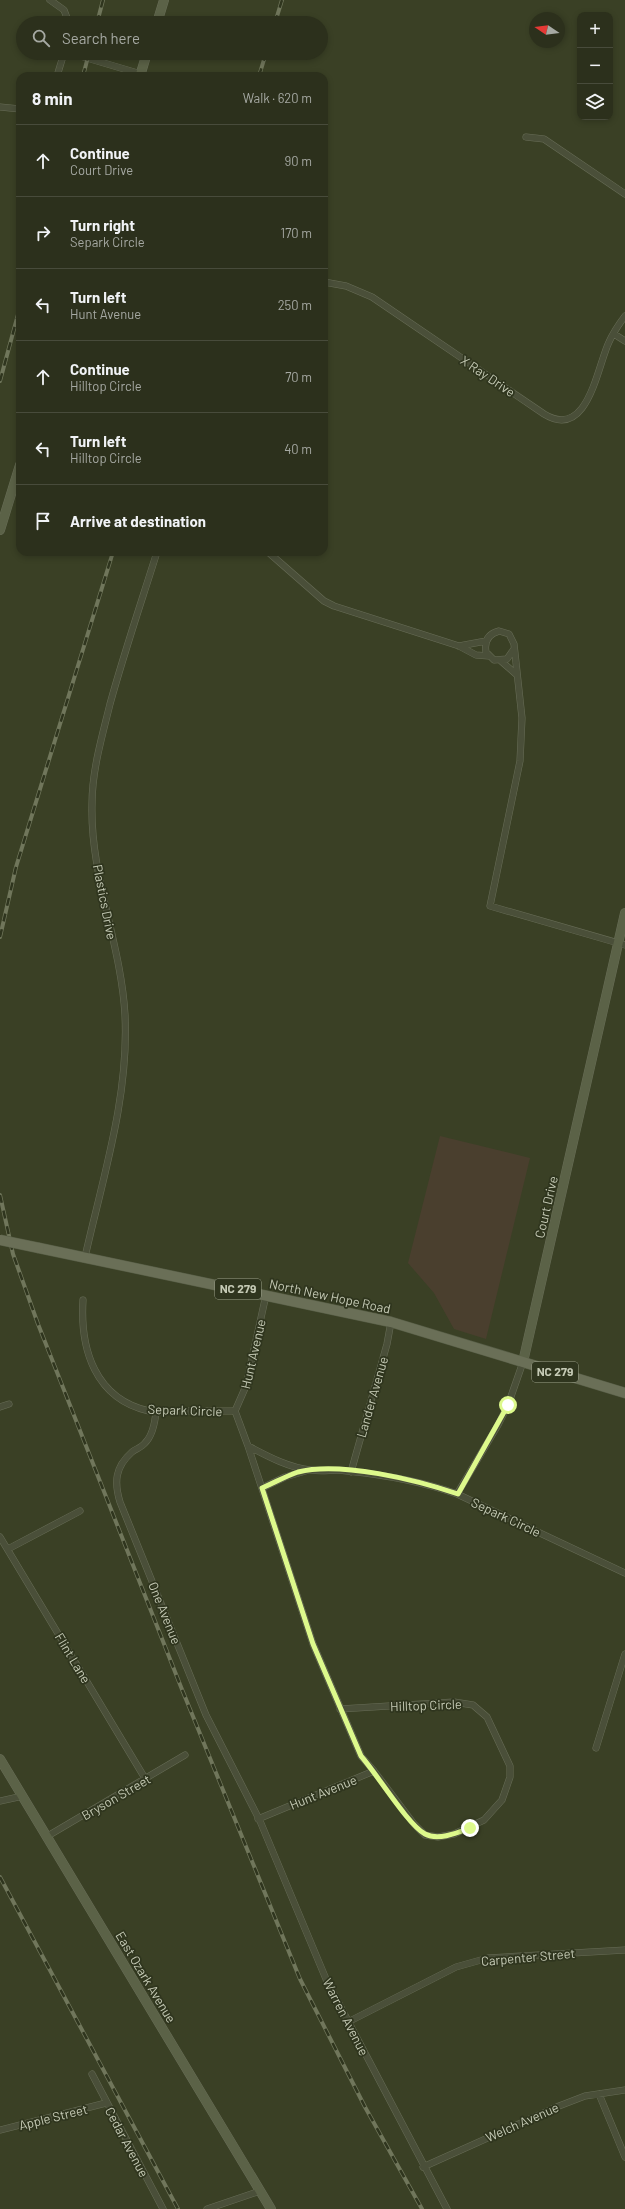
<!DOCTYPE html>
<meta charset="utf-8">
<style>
:root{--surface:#2c301c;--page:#343825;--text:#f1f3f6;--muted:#a6a9a3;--line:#484b3b}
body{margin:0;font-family:Barlow,sans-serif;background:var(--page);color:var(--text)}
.controls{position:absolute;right:12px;top:12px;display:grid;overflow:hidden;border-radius:8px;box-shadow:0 2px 6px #0003}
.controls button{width:36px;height:36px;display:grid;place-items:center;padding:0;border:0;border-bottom:1px solid var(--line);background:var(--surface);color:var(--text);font:20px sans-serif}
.compass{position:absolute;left:529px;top:12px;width:36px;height:36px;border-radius:50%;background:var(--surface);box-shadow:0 2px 6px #0003;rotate:283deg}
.stop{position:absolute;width:12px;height:12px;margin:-9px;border:3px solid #ddf98c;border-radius:50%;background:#fff}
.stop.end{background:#ddf98c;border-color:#fff;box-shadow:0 1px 4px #0008}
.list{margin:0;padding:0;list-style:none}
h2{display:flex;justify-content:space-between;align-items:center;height:52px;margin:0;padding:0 16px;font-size:17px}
h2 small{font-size:13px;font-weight:400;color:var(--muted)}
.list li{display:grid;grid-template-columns:26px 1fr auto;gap:12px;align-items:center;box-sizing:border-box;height:72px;padding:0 16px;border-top:1px solid var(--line)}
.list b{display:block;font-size:15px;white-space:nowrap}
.list p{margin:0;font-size:13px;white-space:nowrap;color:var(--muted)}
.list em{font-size:13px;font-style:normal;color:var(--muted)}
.icon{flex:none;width:22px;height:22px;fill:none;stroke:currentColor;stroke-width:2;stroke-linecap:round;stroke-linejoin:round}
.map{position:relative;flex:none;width:625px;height:2209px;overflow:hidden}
.search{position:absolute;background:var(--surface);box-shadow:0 2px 6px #0003;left:16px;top:16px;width:312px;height:44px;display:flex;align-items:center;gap:10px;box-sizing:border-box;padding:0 14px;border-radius:22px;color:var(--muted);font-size:15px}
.panel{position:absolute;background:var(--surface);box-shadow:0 2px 6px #0003;left:16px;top:72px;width:312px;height:484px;border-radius:12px}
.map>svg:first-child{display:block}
.green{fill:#4a3f2e}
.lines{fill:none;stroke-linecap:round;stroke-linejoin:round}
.street-casing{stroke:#686d57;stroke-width:7}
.secondary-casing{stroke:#686d57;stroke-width:10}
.primary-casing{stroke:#565c45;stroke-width:11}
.street{stroke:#4a4f39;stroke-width:6}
.secondary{stroke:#5b6247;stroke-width:9}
.primary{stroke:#6a6f57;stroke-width:10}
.rail-casing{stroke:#70765b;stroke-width:4}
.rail{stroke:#2f351e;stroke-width:2.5;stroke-dasharray:8;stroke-linecap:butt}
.primary-bridge-casing{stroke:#565c45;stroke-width:11;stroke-linecap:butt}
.primary-bridge{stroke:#6a6f57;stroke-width:10}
.route{stroke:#ddf98c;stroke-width:5}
.labels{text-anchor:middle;stroke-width:3.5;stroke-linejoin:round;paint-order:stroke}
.shield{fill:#2f351e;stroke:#989d88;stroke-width:1}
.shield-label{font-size:12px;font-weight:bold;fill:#c5cab5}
.street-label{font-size:13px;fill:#c5cab5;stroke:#2f351e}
</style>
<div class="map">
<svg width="625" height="2209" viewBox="0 0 625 2209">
<rect width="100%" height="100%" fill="#3a4025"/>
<path class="green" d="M440 1136 530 1158 486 1339 454 1329 434 1293 408 1263Z"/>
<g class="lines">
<g class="street-casing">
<path id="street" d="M50 0 64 10 69 23
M70 53 141 74
M57 76 64 53
M0 107 20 109
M526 137 544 139 625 194
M324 282 346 286 372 297 544 414C588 441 597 367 609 342 613 333 619 324 625 316
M614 334 625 341
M268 552 324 601 334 606 459 646 476 655 489 656
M459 646 486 641
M514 649 507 659 494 660 486 652C484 641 488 634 499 631L509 634 514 644 522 718 520 761 490 906 625 945
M501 661 517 675
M85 1257C103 1177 129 1097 125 1015 121 943 90 876 92 804 92 770 102 737 110 704 124 653 141 603 157 552
M83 1300C80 1349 95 1399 149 1411 158 1413 168 1411 177 1411 196 1411 216 1411 235 1411
M0 1407 9 1404
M156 1411C155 1423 153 1435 145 1443 142 1447 136 1449 132 1452 115 1467 114 1482 120 1502L206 1715 260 1821 326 1979 447 2209
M235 1411 248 1446C267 1456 289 1468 311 1470 323 1472 335 1469 347 1471 386 1475 421 1481 457 1494L625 1573
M235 1411 246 1386 266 1295
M248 1446 313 1644 361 1756 374 1771 414 1824 425 1835 438 1837 454 1834 484 1820 502 1800 510 1777V1766L487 1717 473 1705 454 1702 340 1709
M351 1472 387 1344 391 1322
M262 1488 285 1477 309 1470
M457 1494 498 1425 508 1405 523 1362
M0 1537 146 1780
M8 1549 80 1511
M596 1748 625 1654
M0 1801 23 1796
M258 1819 374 1771
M46 1837 185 1755
M348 2022 456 1967 488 1958 625 1950
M92 2074 163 2209
M599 2094 625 2157
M0 2130 106 2103
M423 2167 559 2106 585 2096 625 2090
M207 2209 260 2191"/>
</g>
<g class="secondary-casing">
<path id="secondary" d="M157 23 164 0
M140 76 147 53
M0 530 20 465
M523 1362 625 913
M0 1759 271 2209"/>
</g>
<g class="primary-casing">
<path id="primary" d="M39 1248 391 1322 625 1393"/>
</g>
<use href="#street" class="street"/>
<use href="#secondary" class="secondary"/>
<use href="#primary" class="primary"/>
<g class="rail-casing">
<path id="rail" d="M97 23 103 0
M275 23 282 0
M83 76 89 53
M259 76 266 53
M0 381 20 307
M0 937 16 867 113 552
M0 1195 13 1254 38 1324 181 1687 300 1979 365 2107 422 2209
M0 1877 178 2209"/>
</g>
<use href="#rail" class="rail"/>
<g class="primary-bridge-casing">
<path id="primary-bridge" d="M0 1240 39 1248"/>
</g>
<use href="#primary-bridge" class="primary-bridge"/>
</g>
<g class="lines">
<path class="route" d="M470 1828C457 1833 438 1841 425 1834 408 1825 377 1774 361 1756L313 1644 262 1488C274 1483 286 1476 298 1472 340 1461 417 1480 458 1494L508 1405"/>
</g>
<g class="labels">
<g class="shield">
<rect x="215" y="1279" width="46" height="20" rx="3"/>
<rect x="532" y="1362" width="46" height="20" rx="3"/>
</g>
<g class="shield-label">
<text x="238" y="1293">NC 279</text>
<text x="555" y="1376">NC 279</text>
</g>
<g class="street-label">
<text transform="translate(488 376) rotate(34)" y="5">X Ray Drive</text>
<text transform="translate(105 902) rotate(79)" y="5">Plastics Drive</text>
<text transform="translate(546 1207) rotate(-77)" y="5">Court Drive</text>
<text transform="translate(330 1296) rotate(12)" y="5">North New Hope Road</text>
<text transform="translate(253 1354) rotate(-77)" y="5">Hunt Avenue</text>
<text transform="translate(372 1397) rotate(-74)" y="5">Lander Avenue</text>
<text transform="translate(185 1410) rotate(2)" y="5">Separk Circle</text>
<text transform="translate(506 1517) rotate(25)" y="5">Separk Circle</text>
<text transform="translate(165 1613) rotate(68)" y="5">One Avenue</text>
<text transform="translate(73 1658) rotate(59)" y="5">Flint Lane</text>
<text transform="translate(426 1705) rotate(-2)" y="5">Hilltop Circle</text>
<text transform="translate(323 1792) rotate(-22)" y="5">Hunt Avenue</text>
<text transform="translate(116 1797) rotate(-30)" y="5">Bryson Street</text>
<text transform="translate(528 1957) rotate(-5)" y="5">Carpenter Street</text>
<text transform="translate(146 1977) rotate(59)" y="5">East Ozark Avenue</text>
<text transform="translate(346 2017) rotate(63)" y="5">Warren Avenue</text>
<text transform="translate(53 2117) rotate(-14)" y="5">Apple Street</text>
<text transform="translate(522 2122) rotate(-24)" y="5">Welch Avenue</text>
<text transform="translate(127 2142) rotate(62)" y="5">Cedar Avenue</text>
</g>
</g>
</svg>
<div class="controls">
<button>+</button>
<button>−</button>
<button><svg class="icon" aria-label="layers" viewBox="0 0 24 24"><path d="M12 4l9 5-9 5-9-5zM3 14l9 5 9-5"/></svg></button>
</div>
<svg class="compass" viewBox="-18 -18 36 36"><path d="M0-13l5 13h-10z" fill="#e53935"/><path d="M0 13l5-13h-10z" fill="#a6a9a3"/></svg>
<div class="stop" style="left:508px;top:1405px"></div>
<div class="stop end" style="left:470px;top:1828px"></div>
<div class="search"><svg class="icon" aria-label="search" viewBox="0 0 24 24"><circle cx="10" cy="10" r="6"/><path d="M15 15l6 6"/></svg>Search here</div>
<section class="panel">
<h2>8 min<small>Walk · 620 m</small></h2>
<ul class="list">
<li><svg class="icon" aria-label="ahead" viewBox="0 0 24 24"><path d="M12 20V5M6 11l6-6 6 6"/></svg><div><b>Continue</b><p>Court Drive</p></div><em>90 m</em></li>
<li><svg class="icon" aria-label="right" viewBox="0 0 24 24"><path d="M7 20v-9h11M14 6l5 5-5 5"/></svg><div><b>Turn right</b><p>Separk Circle</p></div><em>170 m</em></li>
<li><svg class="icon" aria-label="left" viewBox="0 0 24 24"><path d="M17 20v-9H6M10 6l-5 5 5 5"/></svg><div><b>Turn left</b><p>Hunt Avenue</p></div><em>250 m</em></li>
<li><svg class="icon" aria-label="ahead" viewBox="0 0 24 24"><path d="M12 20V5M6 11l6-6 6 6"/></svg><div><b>Continue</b><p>Hilltop Circle</p></div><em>70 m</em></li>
<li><svg class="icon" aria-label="left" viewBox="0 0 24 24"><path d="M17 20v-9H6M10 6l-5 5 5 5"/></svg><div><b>Turn left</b><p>Hilltop Circle</p></div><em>40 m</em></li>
<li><svg class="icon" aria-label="arrive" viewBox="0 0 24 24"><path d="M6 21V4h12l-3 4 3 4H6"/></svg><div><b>Arrive at destination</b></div></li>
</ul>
</section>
</div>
